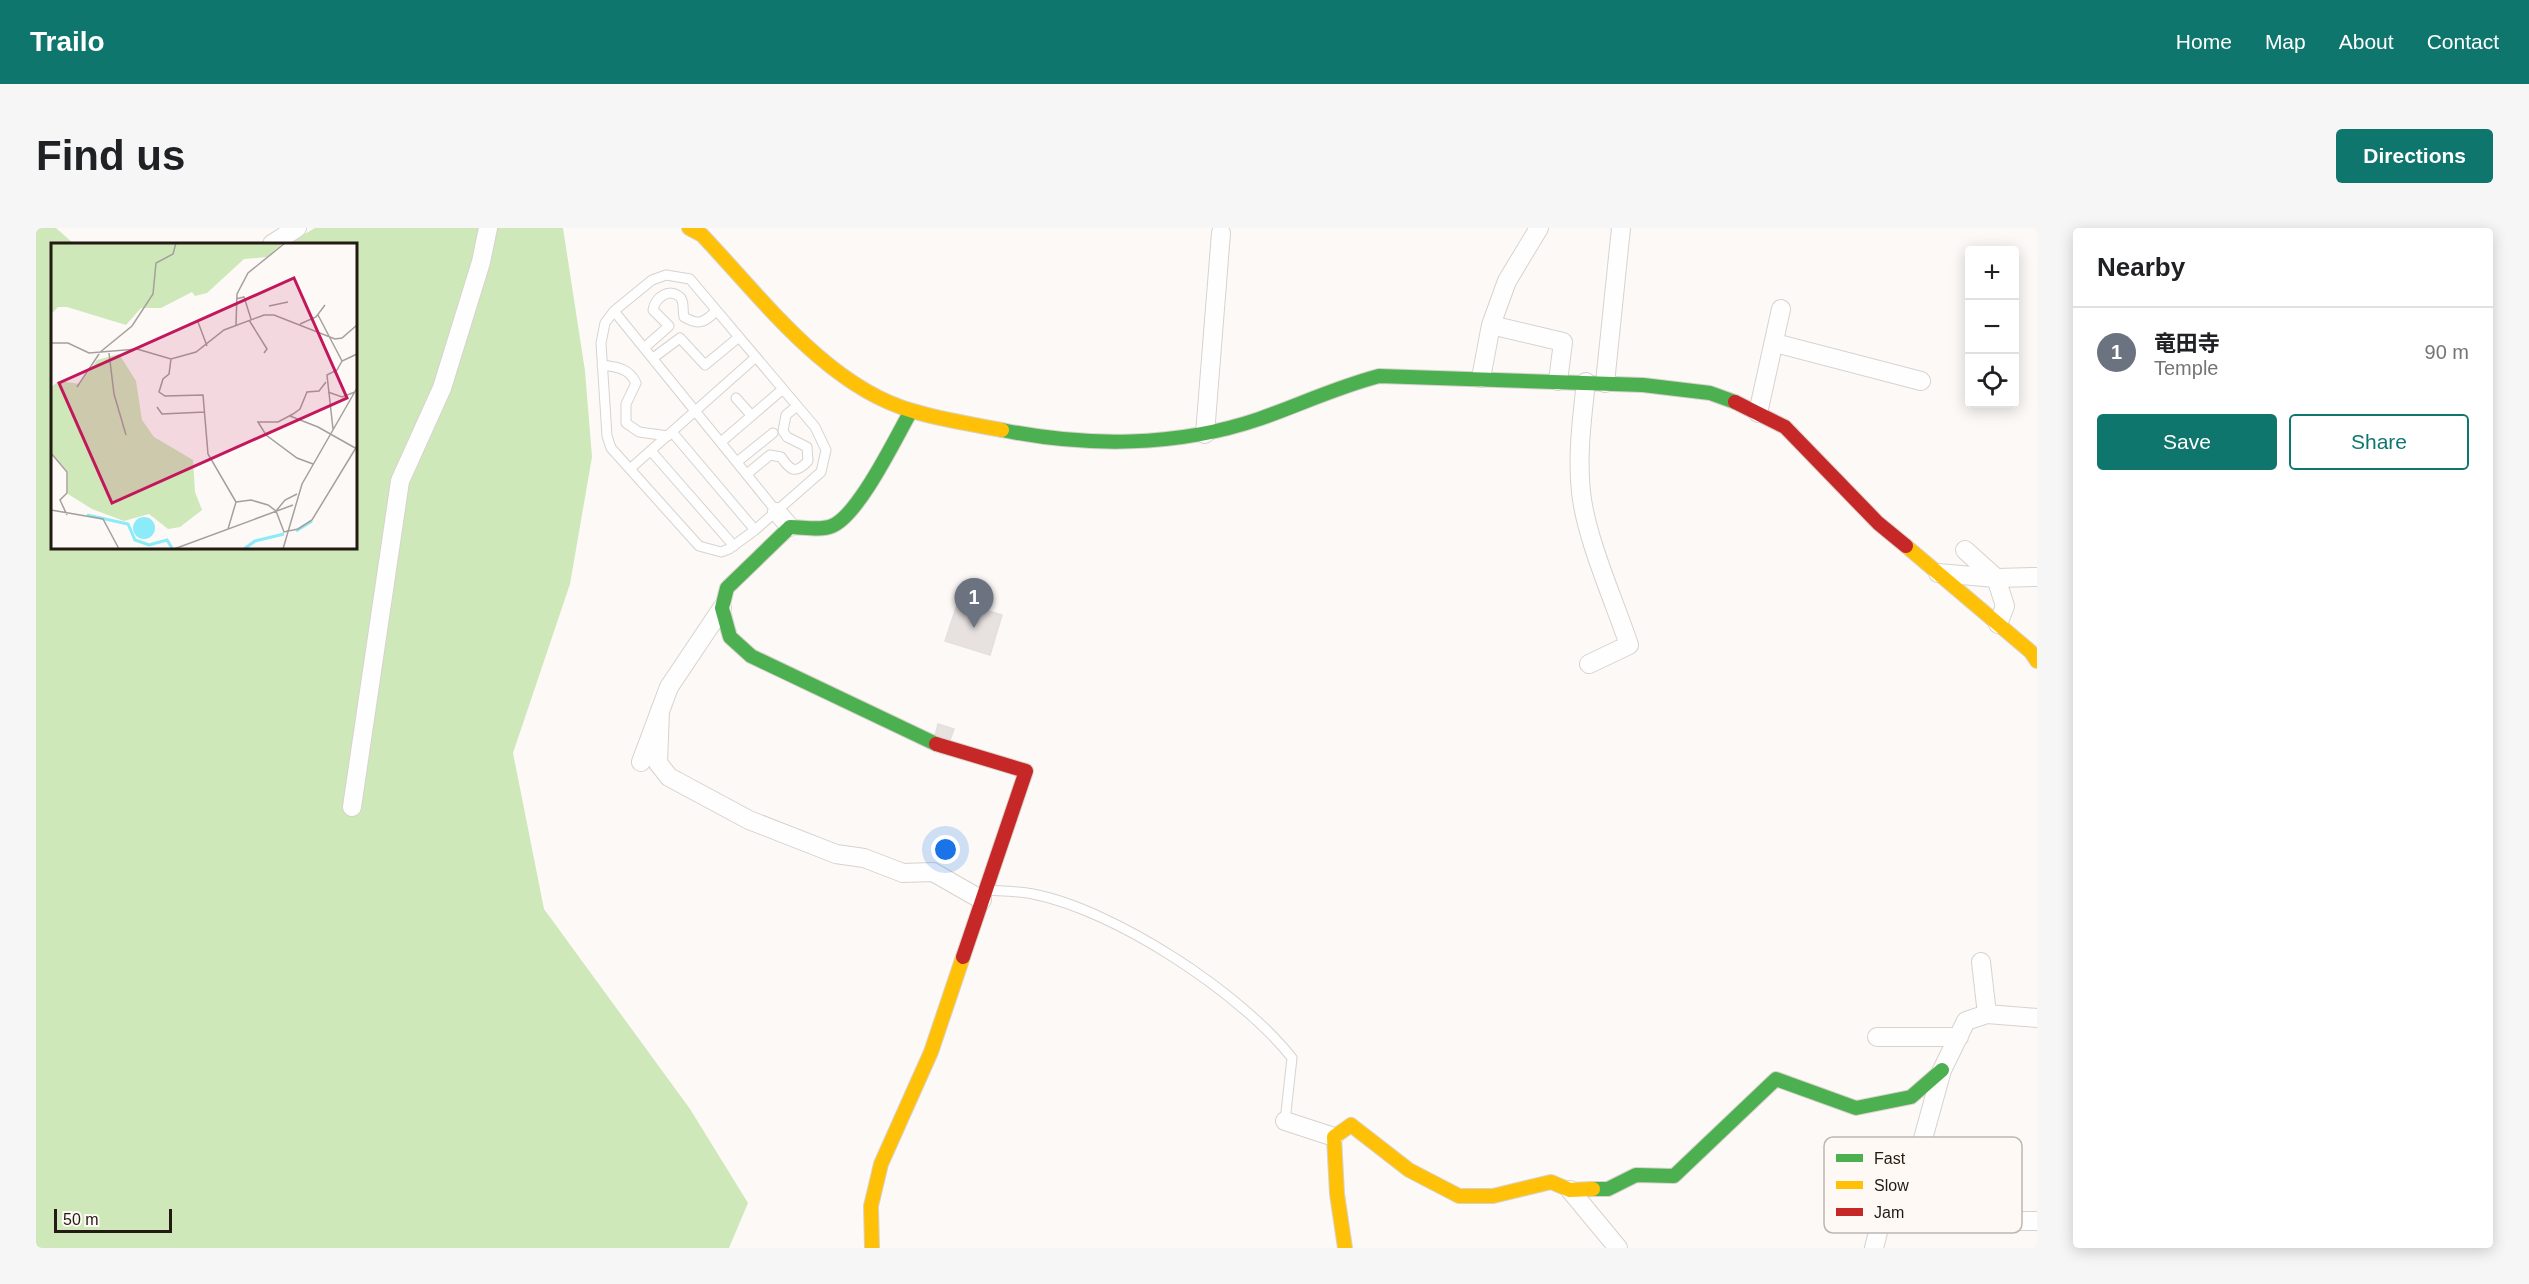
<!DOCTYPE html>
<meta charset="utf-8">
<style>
:root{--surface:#fff;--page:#f6f6f6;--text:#202124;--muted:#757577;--line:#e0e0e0;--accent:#0f766e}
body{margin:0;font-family:Helvetica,"Noto Sans JP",sans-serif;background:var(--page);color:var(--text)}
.controls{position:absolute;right:18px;top:18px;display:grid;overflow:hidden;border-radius:6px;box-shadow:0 3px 15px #0003}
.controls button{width:54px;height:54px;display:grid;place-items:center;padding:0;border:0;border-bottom:2px solid var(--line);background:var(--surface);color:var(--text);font:30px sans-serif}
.scale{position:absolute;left:18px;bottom:15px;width:118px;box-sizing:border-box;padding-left:6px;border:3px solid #231a13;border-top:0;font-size:16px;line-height:21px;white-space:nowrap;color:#231a13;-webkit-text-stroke:4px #fef9f5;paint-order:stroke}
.you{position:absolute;left:910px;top:622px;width:21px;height:21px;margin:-15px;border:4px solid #fff;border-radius:50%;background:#1a73e8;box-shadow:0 0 0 9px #1a73e833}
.badge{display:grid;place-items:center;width:39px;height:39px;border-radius:50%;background:var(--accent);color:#fff;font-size:20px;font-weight:700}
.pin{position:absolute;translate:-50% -50px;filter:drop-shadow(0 2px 3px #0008)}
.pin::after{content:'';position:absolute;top:32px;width:21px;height:18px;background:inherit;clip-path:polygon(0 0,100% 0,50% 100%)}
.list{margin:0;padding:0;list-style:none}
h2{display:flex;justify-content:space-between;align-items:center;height:78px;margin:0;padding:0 24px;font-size:26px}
h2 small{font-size:20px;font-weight:400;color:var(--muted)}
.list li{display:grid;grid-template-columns:39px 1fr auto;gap:18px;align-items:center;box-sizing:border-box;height:90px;padding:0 24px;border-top:2px solid var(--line)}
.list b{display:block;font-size:22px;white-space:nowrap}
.list p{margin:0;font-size:20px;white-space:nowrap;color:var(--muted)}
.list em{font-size:20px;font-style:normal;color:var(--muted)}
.actions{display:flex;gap:12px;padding:18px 24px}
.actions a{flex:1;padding:14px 0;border:2px solid var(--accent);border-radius:6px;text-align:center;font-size:21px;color:var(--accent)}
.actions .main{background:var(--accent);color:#fff}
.icon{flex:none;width:33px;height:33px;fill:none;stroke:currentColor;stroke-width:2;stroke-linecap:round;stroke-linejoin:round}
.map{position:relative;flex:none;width:2001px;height:1020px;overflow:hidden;border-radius:6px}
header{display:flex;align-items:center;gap:36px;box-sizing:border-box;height:84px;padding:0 30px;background:var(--accent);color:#fff}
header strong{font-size:28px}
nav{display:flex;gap:33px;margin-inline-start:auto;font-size:21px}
.intro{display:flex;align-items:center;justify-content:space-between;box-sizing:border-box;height:144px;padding:0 36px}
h1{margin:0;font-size:42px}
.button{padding:15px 27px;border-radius:6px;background:var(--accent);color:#fff;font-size:21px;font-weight:700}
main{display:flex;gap:36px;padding:0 36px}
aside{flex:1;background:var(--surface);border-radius:6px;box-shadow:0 3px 15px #0003}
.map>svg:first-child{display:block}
.forest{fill:#cee8ba}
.building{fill:#e7e1e0;stroke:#e7dfde;stroke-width:1.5}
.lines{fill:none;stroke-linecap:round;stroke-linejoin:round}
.lane-casing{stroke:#d8d2cd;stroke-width:11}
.street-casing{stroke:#d8d2cd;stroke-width:20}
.fast-casing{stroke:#d8d2cd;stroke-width:16}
.slow-casing{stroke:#d8d2cd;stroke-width:16}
.jam-casing{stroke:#d8d2cd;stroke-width:16}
.lane{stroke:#fffefe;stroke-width:9}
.street{stroke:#fffefe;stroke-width:18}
.fast{stroke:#4caf50;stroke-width:14}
.slow{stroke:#ffc107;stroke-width:14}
.jam{stroke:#c62828;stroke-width:14}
.inset-river{fill:none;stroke:#8bebf8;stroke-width:3}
.inset-road{fill:none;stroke:#a5a09c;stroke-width:1.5}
.view{fill:#c2185b;fill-opacity:0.15;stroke:#c2185b;stroke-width:3}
.inset-edge{fill:none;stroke:#231a13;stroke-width:3}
.key{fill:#fef9f5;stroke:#bcb6b1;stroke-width:1.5}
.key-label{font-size:16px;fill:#231a13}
</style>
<header>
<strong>Trailo</strong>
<nav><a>Home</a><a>Map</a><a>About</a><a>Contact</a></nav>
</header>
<div class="intro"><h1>Find us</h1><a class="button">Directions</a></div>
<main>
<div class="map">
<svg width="2001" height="1020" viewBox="0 0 2001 1020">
<rect width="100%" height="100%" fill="#fcf9f7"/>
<path class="forest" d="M0 0H20L38 16H16V320H320V16H252L279 0H527L549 143 556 229 534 356 477 525 508 681 654 881 712 975 693 1020H0Z"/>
<path class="building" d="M922 374 966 387 954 427 909 413Z
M902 496 918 501 914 512 899 508Z"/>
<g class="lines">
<g class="lane-casing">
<path id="lane" d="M630 47 654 51 779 199 790 222 785 244 719 302 693 321 685 324 663 318 575 220 571 208 565 115 569 95 578 83 616 52Z
M578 83 741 284
M608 120 633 98 617 82C619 70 633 59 644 69 649 74 646 82 648 89 663 98 669 94 680 83
M617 130 644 110 669 137 703 109
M566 137C581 139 593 140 600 155L590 176V195L603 204 632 208
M700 170 716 188
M636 204 719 302
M685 214 747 161
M615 223 698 318
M701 234 737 205
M595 240 720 129
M711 246 734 227 745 229C754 242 759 247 772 233L771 219 751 209 747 203 750 187 761 178
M951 662C966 663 982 663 997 666 1079 682 1205 765 1256 830L1249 893"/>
</g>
<g class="street-casing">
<path id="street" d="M236 16 261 0
M1455 97 1527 114 1522 153
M1739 115 1885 153
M1445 150 1455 97 1471 53 1503 0
M1550 154C1546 190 1541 228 1545 264 1550 311 1578 372 1593 417L1553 436
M1569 155 1585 0
M1722 185 1745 81
M1169 206 1185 5
M741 284 754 299
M1929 322 1960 350 1969 378 1962 396
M1902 345 1960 350 2001 349
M624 482 622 535 633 549 713 592 800 626 828 630 867 645 897 644 946 672
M605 534 633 459 686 380
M316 579 364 253 406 160 445 34 452 0
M1945 734 1951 786
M1841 809H1923
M1249 893 1298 909
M1887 913 1947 964 1969 993H2001
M1534 962 1582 1020
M1838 1020 1852 965 1871 943 1885 918 1906 842 1930 793 1951 786 2001 790"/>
</g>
<g class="fast-casing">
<path id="fast" d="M875 183C860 209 823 287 796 298 784 303 767 299 754 299L691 360 686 380 694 409 715 428 900 516
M966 202C1050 219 1141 219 1223 191 1263 177 1301 159 1343 148L1607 157 1674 165 1699 174
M1557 961H1572L1600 947 1638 948 1740 851 1820 880 1875 869 1906 842"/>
</g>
<g class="slow-casing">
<path id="slow" d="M653 0 666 7C725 69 791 159 877 183 906 192 936 196 966 202
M1870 318 1995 424 2001 433
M836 1020 835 978 845 936 895 824 927 729
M1309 1020 1301 966 1298 909 1315 897 1373 942 1423 968H1457L1515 954 1534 962 1557 961"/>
</g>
<g class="jam-casing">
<path id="jam" d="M1699 174 1749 199 1842 295 1870 318
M900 516 990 543 927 729"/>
</g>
<use href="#lane" class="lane"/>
<use href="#street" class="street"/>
<use href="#fast" class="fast"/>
<use href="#slow" class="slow"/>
<use href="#jam" class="jam"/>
</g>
<g transform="translate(15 15)">
<rect width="306" height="306" fill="#fcf9f7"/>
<path d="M0 0H232L216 14 193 16 156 50 144 53 141 49 110 65H90L75 82 16 64H7L0 71ZM68 111 85 138 91 177 103 194 142 217 144 249 151 267 129 284 117 286 98 271 73 278 41 266 17 251V229L0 209V144L8 138 29 141 46 117Z" fill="#cee8ba"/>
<path d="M82 285a11 11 0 1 1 22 0a11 11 0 1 1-22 0Z" fill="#8bebf8"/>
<path class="inset-river" d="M36 272 77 281 84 297 98 302 116 297 121 305M245 288 261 278M193 306 204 298 233 291"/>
<path class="inset-road" d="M185 56 193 54 200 76M218 63 237 59M267 72 291 118M198 77 216 106 213 110M147 79 156 103M249 81 265 74 274 62M185 82 186 51 197 30 234 0M0 100H17L38 110 86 106 120 116 145 109 173 87 213 72H223L284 96 291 95 306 82M48 110 81 83 102 51 105 20 122 11 125 0M58 110 63 151 75 192M120 116 118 131 112 136 108 149 114 153 152 152 157 211 185 259M26 144 48 111M277 149 291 154 304 149M106 164 111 171 154 169M239 173 267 184 306 206M282 186 276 132 286 127 291 118 306 111M0 210 16 229V250L9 257 16 272M262 221 246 215 215 192 207 179H227L242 171 249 166 256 149 268 148 275 139M185 259 200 257 217 262 225 268 233 289 247 286 261 277 306 203M0 267 52 276 68 306M225 268 234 257 246 251M177 286 185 259M123 306 242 262M232 306 251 241 306 145"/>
<path class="view" d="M243 35 296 155 61 260 8 140Z"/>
<rect width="306" height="306" class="inset-edge"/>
</g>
<rect x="1788" y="909" width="198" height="96" rx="9" class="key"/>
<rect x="1800" y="926" width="27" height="8" fill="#4caf50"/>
<rect x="1800" y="953" width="27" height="8" fill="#ffc107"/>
<rect x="1800" y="980" width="27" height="8" fill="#c62828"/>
<g class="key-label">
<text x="1838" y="936">Fast</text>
<text x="1838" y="963">Slow</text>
<text x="1838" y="990">Jam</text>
</g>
</svg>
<div class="controls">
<button>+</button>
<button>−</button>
<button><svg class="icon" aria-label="locate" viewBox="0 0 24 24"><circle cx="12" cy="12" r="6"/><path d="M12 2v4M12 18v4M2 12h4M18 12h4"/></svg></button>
</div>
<div class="scale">50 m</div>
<div class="you"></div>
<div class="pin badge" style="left:938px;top:400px;background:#6b7280">1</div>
</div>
<aside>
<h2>Nearby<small></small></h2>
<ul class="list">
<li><span class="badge" style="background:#6b7280">1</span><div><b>竜田寺</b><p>Temple</p></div><em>90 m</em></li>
</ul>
<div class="actions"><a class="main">Save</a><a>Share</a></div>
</aside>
</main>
